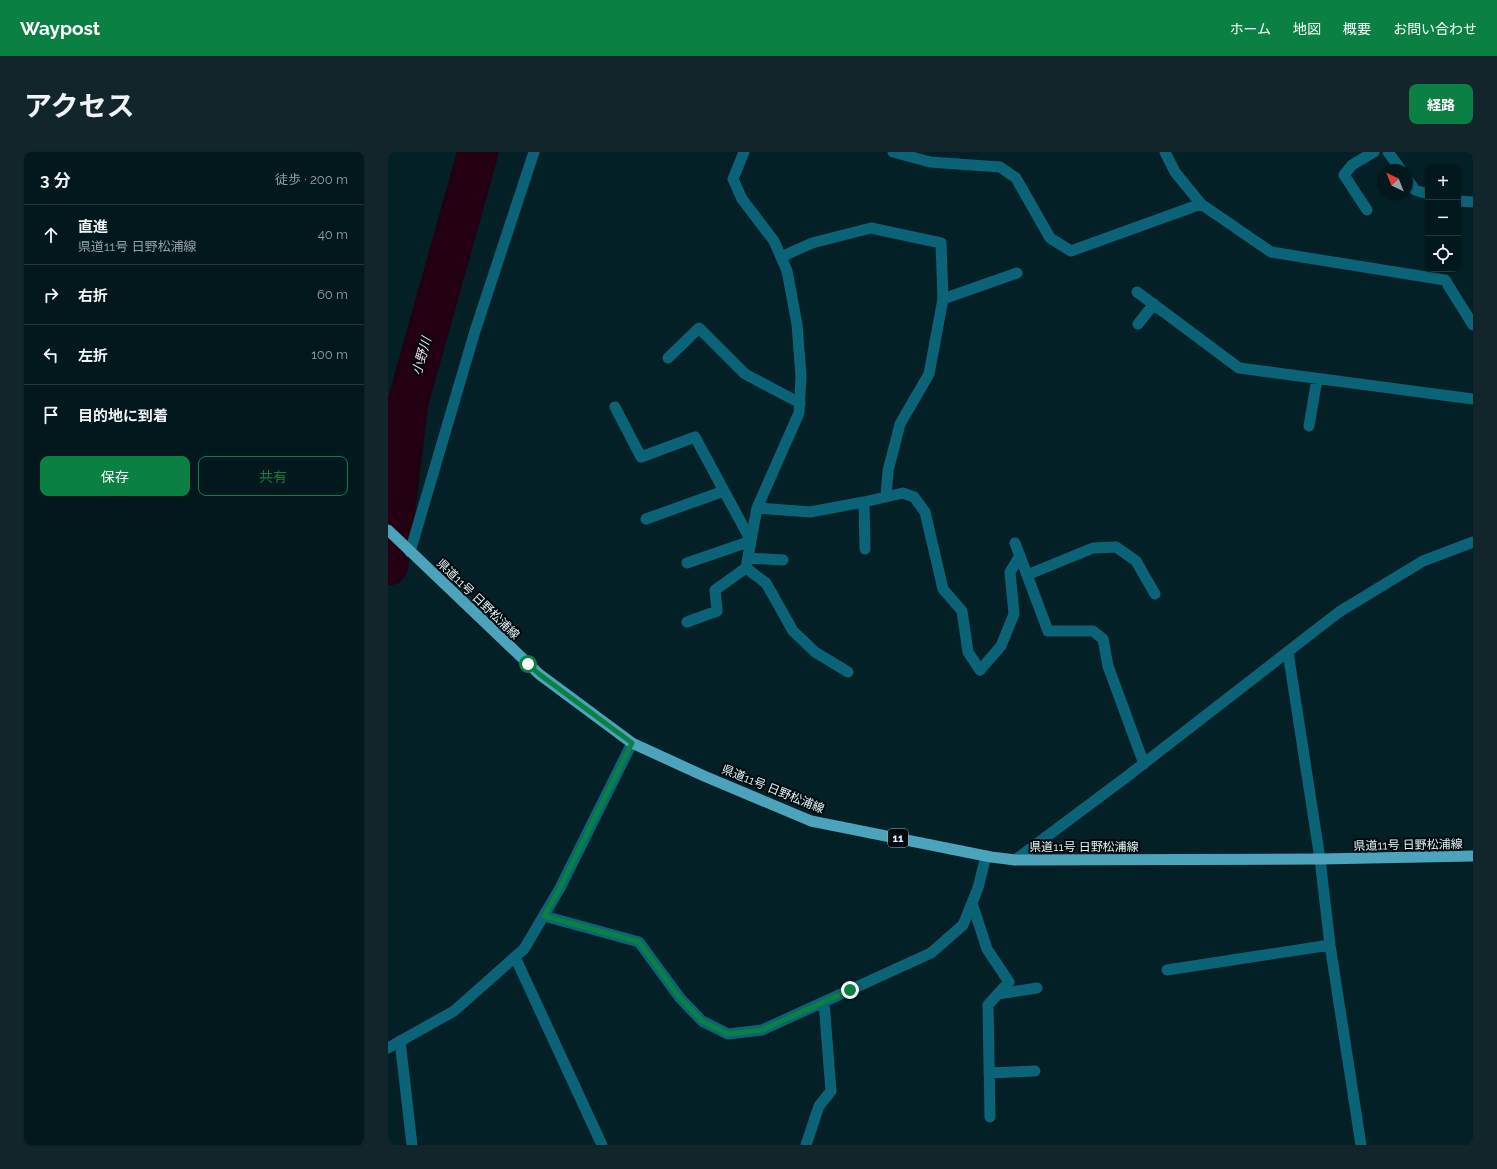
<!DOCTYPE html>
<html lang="ja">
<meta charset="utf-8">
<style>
:root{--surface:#03181d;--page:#11252a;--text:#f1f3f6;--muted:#97a0a4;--line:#24373b;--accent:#0b8043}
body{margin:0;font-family:Raleway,"Noto Sans JP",sans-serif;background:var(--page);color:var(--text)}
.controls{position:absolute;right:12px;top:12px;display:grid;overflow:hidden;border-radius:8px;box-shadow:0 1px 3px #0004}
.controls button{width:36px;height:36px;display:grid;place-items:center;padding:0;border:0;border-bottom:1px solid var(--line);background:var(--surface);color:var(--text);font:20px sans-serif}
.compass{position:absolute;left:989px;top:12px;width:36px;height:36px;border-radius:50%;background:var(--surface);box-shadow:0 1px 3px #0004;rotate:317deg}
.stop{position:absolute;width:12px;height:12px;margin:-9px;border:3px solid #0b8043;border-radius:50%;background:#fff}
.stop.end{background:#0b8043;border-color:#fff;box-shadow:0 1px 4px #0008}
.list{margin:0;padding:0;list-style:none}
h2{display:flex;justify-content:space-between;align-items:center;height:52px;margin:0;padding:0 16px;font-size:17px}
h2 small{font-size:13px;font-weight:400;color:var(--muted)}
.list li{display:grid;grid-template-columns:26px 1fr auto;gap:12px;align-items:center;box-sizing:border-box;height:60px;padding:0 16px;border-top:1px solid var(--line)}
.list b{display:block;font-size:15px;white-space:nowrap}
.list p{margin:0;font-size:13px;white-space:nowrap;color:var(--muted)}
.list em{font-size:13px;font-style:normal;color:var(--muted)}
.actions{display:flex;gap:8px;padding:12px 16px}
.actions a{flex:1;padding:9px 0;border:1px solid var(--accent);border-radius:8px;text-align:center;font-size:14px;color:var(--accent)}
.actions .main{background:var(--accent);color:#fff}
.icon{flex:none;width:22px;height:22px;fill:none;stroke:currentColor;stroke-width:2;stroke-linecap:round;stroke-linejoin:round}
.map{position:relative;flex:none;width:1085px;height:993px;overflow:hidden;border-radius:8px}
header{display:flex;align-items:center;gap:24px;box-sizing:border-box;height:56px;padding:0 20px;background:var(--accent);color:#fff}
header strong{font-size:19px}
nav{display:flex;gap:22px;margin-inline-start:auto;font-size:14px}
.intro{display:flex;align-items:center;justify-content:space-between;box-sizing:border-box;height:96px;padding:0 24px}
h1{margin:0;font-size:28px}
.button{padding:10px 18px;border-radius:8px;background:var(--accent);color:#fff;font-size:14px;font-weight:700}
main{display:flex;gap:24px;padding:0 24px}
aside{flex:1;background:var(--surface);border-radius:8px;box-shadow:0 1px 3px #0004}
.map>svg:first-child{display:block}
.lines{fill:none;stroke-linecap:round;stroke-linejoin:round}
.river{stroke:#220012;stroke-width:41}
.service{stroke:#0a6377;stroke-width:11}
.minor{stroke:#0a6377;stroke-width:11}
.tertiary{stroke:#0a6377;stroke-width:11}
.primary{stroke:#4ba4bb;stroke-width:11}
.route{stroke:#0b8043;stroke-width:5}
.labels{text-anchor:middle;stroke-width:4;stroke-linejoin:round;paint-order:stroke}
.shield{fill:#00090c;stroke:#9eaeb3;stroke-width:1}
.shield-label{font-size:11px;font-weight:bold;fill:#e1f5fb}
.street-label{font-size:12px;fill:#e1f5fb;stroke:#00090c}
.water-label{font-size:13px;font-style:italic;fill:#f4dce6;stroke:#00090c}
</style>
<header>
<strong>Waypost</strong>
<nav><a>ホーム</a><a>地図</a><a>概要</a><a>お問い合わせ</a></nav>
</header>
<div class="intro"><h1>アクセス</h1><a class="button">経路</a></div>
<main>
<aside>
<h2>3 分<small>徒歩 · 200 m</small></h2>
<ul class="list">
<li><svg class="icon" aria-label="ahead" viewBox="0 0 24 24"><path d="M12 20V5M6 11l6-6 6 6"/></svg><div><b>直進</b><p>県道11号 日野松浦線</p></div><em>40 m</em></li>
<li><svg class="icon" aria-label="right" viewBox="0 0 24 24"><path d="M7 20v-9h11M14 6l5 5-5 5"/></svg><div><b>右折</b></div><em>60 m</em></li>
<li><svg class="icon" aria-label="left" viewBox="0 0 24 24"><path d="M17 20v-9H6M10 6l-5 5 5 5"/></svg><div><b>左折</b></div><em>100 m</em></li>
<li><svg class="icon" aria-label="arrive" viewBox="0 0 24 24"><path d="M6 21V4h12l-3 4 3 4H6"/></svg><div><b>目的地に到着</b></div></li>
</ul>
<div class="actions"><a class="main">保存</a><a>共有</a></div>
</aside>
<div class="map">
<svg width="1085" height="993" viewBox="0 0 1085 993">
<rect width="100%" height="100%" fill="#042027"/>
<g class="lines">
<path class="river" d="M0 413 20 250 90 0"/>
<path class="service" d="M555 147 629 121
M592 518 613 494 626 462 622 420 632 404"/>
<path class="minor" d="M356 0 345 27 354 47 386 89 399 119 409 172 413 224 411 261 369 356 358 416 378 431 405 479 427 500 460 520
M505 0 542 10 612 15 628 26 662 86 683 99 813 52 883 100 1057 128 1085 173
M777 0 787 20 813 52
M1000 0 1013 18
M1019 27 1027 38 1040 42
M1070 49 1085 50
M979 58 956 23 964 13 986 0
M393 105 424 91 483 76 553 91 555 147 541 222 512 272 500 319 498 345
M749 140 851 216 1085 247
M750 172 766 152
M280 206 311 176 357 222 412 251
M227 255 253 305 307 285 363 389 299 411
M921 274 929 227
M476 350 477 397
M369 356 422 360 476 350 515 341 526 345 537 360 555 437 574 459 580 500 592 518
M258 367 336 339
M627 391 660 479H705L715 487 720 514 756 612
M22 400 87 179 146 0
M360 406 395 408
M639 423 705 396 728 395 748 409 767 442
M299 470 329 459 327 438 358 416
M900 500 932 707 942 793 973 993
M627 708 737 626 951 460 1035 409 1085 390
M584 751 599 797 621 830 600 853 602 965
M156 764 251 790 292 846 314 869 340 882 374 878 543 801 575 773 590 736 598 704
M127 805 214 993
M779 818 942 793
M610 842 649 836
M12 889 24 993
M601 921 647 919
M418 993 431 954 443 939 436 850"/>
<path class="tertiary" d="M0 896 66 859 136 797 172 736 244 591"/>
<path class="primary" d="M0 378 151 522 244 591 316 624 423 669 603 705 627 708 932 707 1085 704"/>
</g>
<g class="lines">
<path class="route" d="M140 512 151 522 244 591 172 736 156 764 251 790 292 846 314 869 340 882 374 878 462 838"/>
</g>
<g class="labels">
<rect class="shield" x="500" y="677" width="20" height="18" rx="3"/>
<g class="shield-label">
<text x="510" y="690">11</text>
</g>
<g class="street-label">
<text transform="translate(90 447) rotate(44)" y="4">県道11号 日野松浦線</text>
<text transform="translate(385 637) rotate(22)" y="4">県道11号 日野松浦線</text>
<text transform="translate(1020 693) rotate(-1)" y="4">県道11号 日野松浦線</text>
<text x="696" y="699">県道11号 日野松浦線</text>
</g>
<g class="water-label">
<text transform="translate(33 204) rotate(-74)" y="5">小野川</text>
</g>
</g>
</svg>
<div class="controls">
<button>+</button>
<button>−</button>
<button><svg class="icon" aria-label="locate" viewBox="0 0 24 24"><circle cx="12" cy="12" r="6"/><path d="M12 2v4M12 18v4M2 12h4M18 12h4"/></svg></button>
</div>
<svg class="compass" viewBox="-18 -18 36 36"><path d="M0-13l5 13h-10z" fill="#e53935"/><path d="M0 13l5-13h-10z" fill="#97a0a4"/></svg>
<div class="stop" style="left:140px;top:512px"></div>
<div class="stop end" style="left:462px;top:838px"></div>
</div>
</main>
